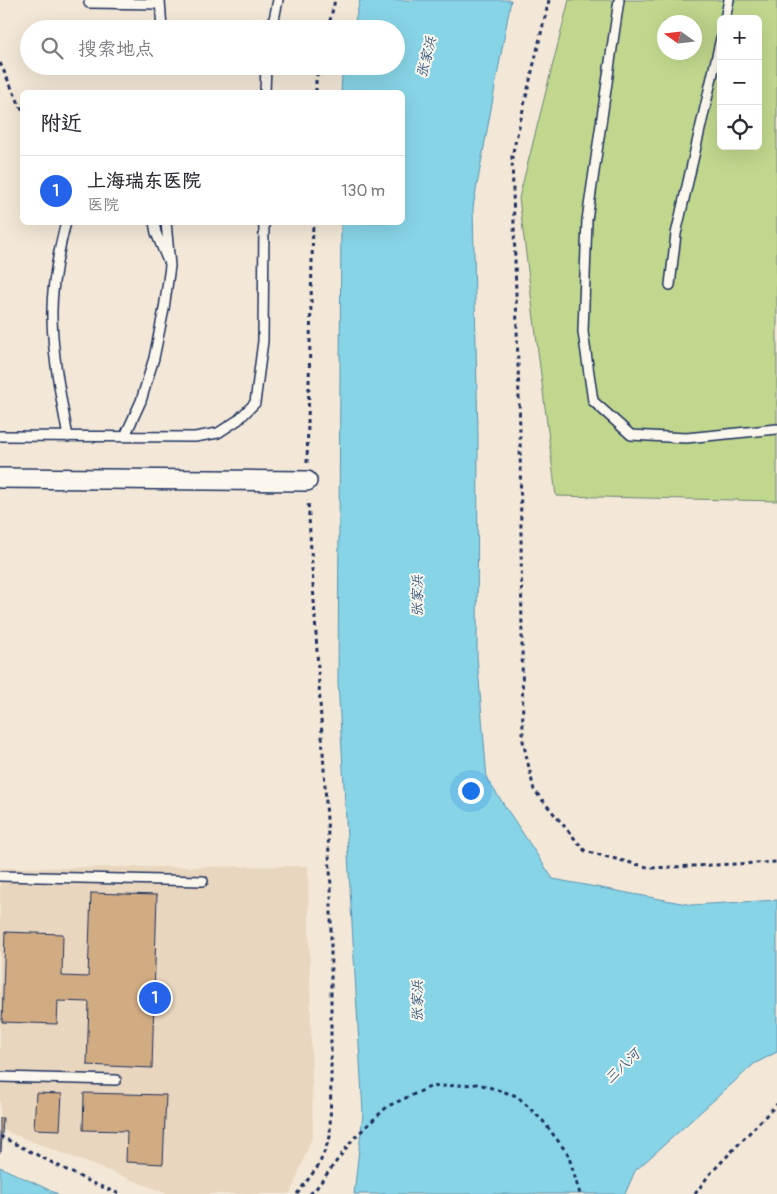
<!DOCTYPE html>
<html lang="zh">
<meta charset="utf-8">
<style>
:root{--surface:#fff;--page:#f7f7f7;--text:#2b2b33;--muted:#7c7c81;--line:#e1e1e2;--accent:#2563eb}
body{margin:0;font-family:Pangolin,"LXGW WenKai TC",sans-serif;background:var(--page);color:var(--text)}
.controls{position:absolute;right:15px;top:15px;display:grid;overflow:hidden;border-radius:8px;box-shadow:0 5px 20px #0002}
.controls button{width:45px;height:45px;display:grid;place-items:center;padding:0;border:0;border-bottom:1px solid var(--line);background:var(--surface);color:var(--text);font:25px sans-serif}
.compass{position:absolute;left:657px;top:15px;width:45px;height:45px;border-radius:50%;background:var(--surface);box-shadow:0 5px 20px #0002;rotate:284deg}
.you{position:absolute;left:470px;top:790px;width:18px;height:18px;margin:-12px;border:4px solid #fff;border-radius:50%;background:#1a73e8;box-shadow:0 0 0 8px #1a73e833}
.badge{display:grid;place-items:center;width:32px;height:32px;border-radius:50%;background:var(--accent);color:#fff;font-size:16px;font-weight:700}
.pin{position:absolute;translate:-50% -50%;border:2px solid #fff;box-shadow:0 1px 5px #0006}
.list{margin:0;padding:0;list-style:none}
h2{display:flex;justify-content:space-between;align-items:center;height:65px;margin:0;padding:0 20px;font-size:21px}
h2 small{font-size:16px;font-weight:400;color:var(--muted)}
.list li{display:grid;grid-template-columns:32px 1fr auto;gap:15px;align-items:center;box-sizing:border-box;height:70px;padding:0 20px;border-top:1px solid var(--line)}
.list b{display:block;font-size:19px;white-space:nowrap}
.list p{margin:0;font-size:16px;white-space:nowrap;color:var(--muted)}
.list em{font-size:16px;font-style:normal;color:var(--muted)}
.icon{flex:none;width:28px;height:28px;fill:none;stroke:currentColor;stroke-width:2;stroke-linecap:round;stroke-linejoin:round}
.map{position:relative;flex:none;width:777px;height:1194px;overflow:hidden}
.search{position:absolute;background:var(--surface);box-shadow:0 5px 20px #0002;left:20px;top:20px;width:385px;height:55px;display:flex;align-items:center;gap:12px;box-sizing:border-box;padding:0 18px;border-radius:28px;color:var(--muted);font-size:19px}
.panel{position:absolute;background:var(--surface);box-shadow:0 5px 20px #0002;left:20px;top:90px;width:385px;height:135px;border-radius:8px}
.map>svg:first-child{display:block}
.built{fill:#e9d6be}
.green{fill:#c0d78d;stroke:#6e8376;fill-rule:evenodd}
.water{fill:#87d4e6;stroke:#5c92b0}
.building{fill:#d1ac83;stroke:#1b2f5e}
.lines{fill:none;stroke-linecap:round;stroke-linejoin:round}
.lane-casing{stroke:#1b2f5e;stroke-width:12}
.street-casing{stroke:#1b2f5e;stroke-width:22}
.path{stroke:#1b2f5e;stroke-width:3;stroke-dasharray:4 4;stroke-linecap:butt}
.lane{stroke:#fbf7ec;stroke-width:9}
.street{stroke:#fbf7ec;stroke-width:19}
.labels{text-anchor:middle;stroke-width:4;stroke-linejoin:round;paint-order:stroke}
.water-label{font-size:14px;font-style:italic;fill:#365880;stroke:#fbf7ec}
</style>
<div class="map">
<svg width="777" height="1194" viewBox="0 0 777 1194">
<rect width="100%" height="100%" fill="#f3e8d7"/>
<filter id="ink" filterUnits="userSpaceOnUse"><feTurbulence type="fractalNoise" baseFrequency=".02" numOctaves="2"/><feDisplacementMap in="SourceGraphic" scale="10" xChannelSelector="R" yChannelSelector="G"/><feConvolveMatrix kernelMatrix="1 2 1 2 8 2 1 2 1" color-interpolation-filters="sRGB"/></filter>
<g filter="url(#ink)">
<path class="built" d="M308 866 313 1135 291 1192 287 1194H168L0 1129V868Z"/>
<path class="green" d="M569 0H777V501L556 496 519 198ZM721 19H758V146H721ZM664 22H694V52H664Z"/>
<path class="water" d="M360 0H511L473 207 478 436 477 656 487 779 553 879 692 905 777 900V1052L754 1064 635 1171 625 1194H354L363 1113 338 682 341 223 402 222V92H341L342 76 344 66H396V29H353Z
M0 1167 58 1194H0Z"/>
<path class="building" d="M91 893 157 895 152 1068 87 1065 89 1002 58 1001 57 1024 2 1022 5 932 63 934 62 976 88 977Z
M36 1093 62 1094 60 1130 34 1129Z
M84 1093 166 1095 163 1164 126 1162 127 1131 83 1130Z
M0 1118H3L1 1152H0Z"/>
<g class="lines">
<g class="lane-casing">
<path id="lane" d="M160 0 162 29
M619 0 587 220 583 332 593 401 631 435 686 438 777 429
M89 3 160 4
M725 19 729 0
M272 29 278 0
M265 92 266 66
M66 222C58 253 51 286 52 318 53 358 61 398 68 437
M154 222 156 233 167 259
M670 285 676 234 721 38
M0 436 195 437 218 433 238 420 255 403 263 341 264 222
M125 436 141 401 154 358 164 309 170 266 166 222
M0 876 203 881
M0 1077 116 1080"/>
</g>
<g class="street-casing">
<path id="street" d="M0 478 307 481"/>
</g>
<path class="path" d="M549 0 512 156 520 433 523 741 534 790 585 851 651 868 777 862
M328 29 335 0
M0 63 22 110
M316 92V79L319 66
M307 463 313 222
M0 1136 92 1183 120 1194
M297 1194 319 1165 330 1137 331 1076V887L308 500
M310 1194 315 1190 353 1139 388 1106 430 1087 479 1084 517 1096 543 1121 568 1154 580 1194
M695 1194 709 1175 777 1104"/>
<use href="#lane" class="lane"/>
<use href="#street" class="street"/>
</g>
</g>
<g class="labels">
<g class="water-label">
<text transform="translate(426 57) rotate(-76)" y="5">张家浜</text>
<text transform="translate(417 596) rotate(-90)" y="5">张家浜</text>
<text transform="translate(417 1001) rotate(-90)" y="5">张家浜</text>
<text transform="translate(622 1066) rotate(-44)" y="5">三八河</text>
</g>
</g>
</svg>
<div class="controls">
<button>+</button>
<button>−</button>
<button><svg class="icon" aria-label="locate" viewBox="0 0 24 24"><circle cx="12" cy="12" r="6"/><path d="M12 2v4M12 18v4M2 12h4M18 12h4"/></svg></button>
</div>
<svg class="compass" viewBox="-18 -18 36 36"><path d="M0-13l5 13h-10z" fill="#e53935"/><path d="M0 13l5-13h-10z" fill="#7c7c81"/></svg>
<div class="you"></div>
<div class="pin badge" style="left:155px;top:998px">1</div>
<div class="search"><svg class="icon" aria-label="search" viewBox="0 0 24 24"><circle cx="10" cy="10" r="6"/><path d="M15 15l6 6"/></svg>搜索地点</div>
<section class="panel">
<h2>附近<small></small></h2>
<ul class="list">
<li><span class="badge">1</span><div><b>上海瑞东医院</b><p>医院</p></div><em>130 m</em></li>
</ul>
</section>
</div>
